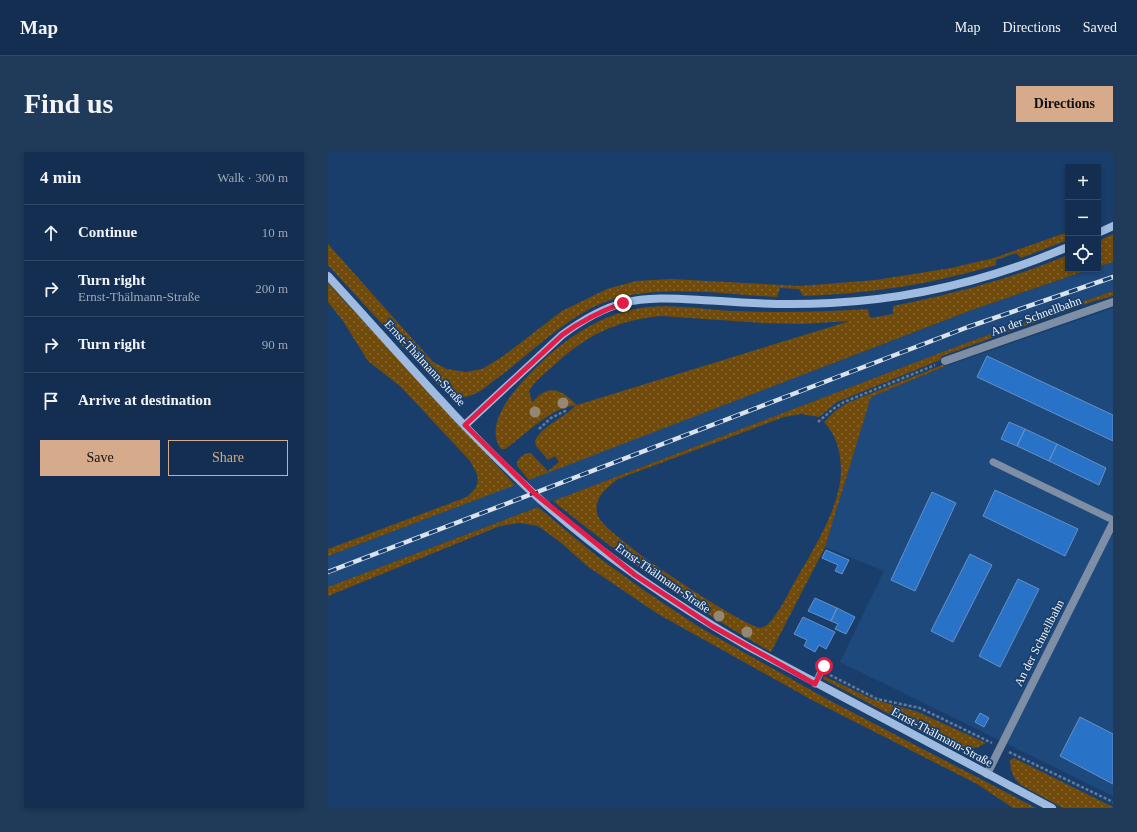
<!DOCTYPE html>
<meta charset="utf-8">
<style>
:root{--surface:#132e50;--page:#203a5a;--text:#f1f3f6;--muted:#9da8b7;--line:#324a67;--accent:#d6ab8b}
body{margin:0;font-family:"Times New Roman",serif;background:var(--page);color:var(--text)}
.controls{position:absolute;right:12px;top:12px;display:grid;overflow:hidden;border-radius:0px;box-shadow:0 2px 6px #0003}
.controls button{width:36px;height:36px;display:grid;place-items:center;padding:0;border:0;border-bottom:1px solid var(--line);background:var(--surface);color:var(--text);font:20px sans-serif}
.stop{position:absolute;width:12px;height:12px;margin:-9px;border:3px solid #e11d48;border-radius:50%;background:#fff}
.stop.end{background:#e11d48;border-color:#fff;box-shadow:0 1px 4px #0008}
.list{margin:0;padding:0;list-style:none}
h2{display:flex;justify-content:space-between;align-items:center;height:52px;margin:0;padding:0 16px;font-size:17px}
h2 small{font-size:13px;font-weight:400;color:var(--muted)}
.list li{display:grid;grid-template-columns:26px 1fr auto;gap:12px;align-items:center;box-sizing:border-box;height:56px;padding:0 16px;border-top:1px solid var(--line)}
.list b{display:block;font-size:15px;white-space:nowrap}
.list p{margin:0;font-size:13px;white-space:nowrap;color:var(--muted)}
.list em{font-size:13px;font-style:normal;color:var(--muted)}
.actions{display:flex;gap:8px;padding:12px 16px}
.actions a{flex:1;padding:9px 0;border:1px solid var(--accent);border-radius:0px;text-align:center;font-size:14px;color:var(--accent)}
.actions .main{background:var(--accent);color:#111}
.icon{flex:none;width:22px;height:22px;fill:none;stroke:currentColor;stroke-width:2;stroke-linecap:round;stroke-linejoin:round}
.map{position:relative;flex:none;width:785px;height:656px;overflow:hidden;border-radius:0px}
header{display:flex;align-items:center;gap:24px;box-sizing:border-box;height:56px;padding:0 20px;background:var(--surface);border-bottom:1px solid var(--line)}
header strong{font-size:19px}
nav{display:flex;gap:22px;margin-inline-start:auto;font-size:14px}
.intro{display:flex;align-items:center;justify-content:space-between;box-sizing:border-box;height:96px;padding:0 24px}
h1{margin:0;font-size:28px}
.button{padding:10px 18px;border-radius:0px;background:var(--accent);color:#111;font-size:14px;font-weight:700}
main{display:flex;gap:24px;padding:0 24px}
aside{flex:1;background:var(--surface);border-radius:0px;box-shadow:0 2px 6px #0003}
.map>svg:first-child{display:block}
.built{fill:#1e497c}
.green{fill:url(#green-dots);fill-rule:evenodd}
.building{fill:#2872c8;stroke:#6890c3}
.lines{fill:none;stroke-linecap:round;stroke-linejoin:round}
.path{stroke:#617b9b;stroke-width:2.5;stroke-dasharray:3 2;stroke-linecap:butt}
.lane{stroke:#7d8ea5;stroke-width:7}
.street{stroke:#7d8ea5;stroke-width:8}
.secondary{stroke:#9fbbdf;stroke-width:8}
.rail-casing{stroke:#dae2ec;stroke-width:4.5}
.rail{stroke:#193e6b;stroke-width:3;stroke-dasharray:9;stroke-linecap:butt}
.tree{fill:#948874}
.route{stroke:#e11d48;stroke-width:5}
.labels{text-anchor:middle;stroke-width:3.5;stroke-linejoin:round;paint-order:stroke}
.street-label{font-size:12px;fill:#f0f4fa;stroke:#193e6b}
</style>
<header>
<strong>Map</strong>
<nav><a>Map</a><a>Directions</a><a>Saved</a></nav>
</header>
<div class="intro"><h1>Find us</h1><a class="button">Directions</a></div>
<main>
<aside>
<h2>4 min<small>Walk · 300 m</small></h2>
<ul class="list">
<li><svg class="icon" aria-label="ahead" viewBox="0 0 24 24"><path d="M12 20V5M6 11l6-6 6 6"/></svg><div><b>Continue</b></div><em>10 m</em></li>
<li><svg class="icon" aria-label="right" viewBox="0 0 24 24"><path d="M7 20v-9h11M14 6l5 5-5 5"/></svg><div><b>Turn right</b><p>Ernst-Thälmann-Straße</p></div><em>200 m</em></li>
<li><svg class="icon" aria-label="right" viewBox="0 0 24 24"><path d="M7 20v-9h11M14 6l5 5-5 5"/></svg><div><b>Turn right</b></div><em>90 m</em></li>
<li><svg class="icon" aria-label="arrive" viewBox="0 0 24 24"><path d="M6 21V4h12l-3 4 3 4H6"/></svg><div><b>Arrive at destination</b></div></li>
</ul>
<div class="actions"><a class="main">Save</a><a>Share</a></div>
</aside>
<div class="map">
<svg width="785" height="656" viewBox="0 0 785 656">
<defs>
<pattern id="green-dots" width="8" height="8" patternUnits="userSpaceOnUse"><rect width="8" height="8" fill="#704b0c"/><path d="M2 2h.1M6 6h.1" fill="none" stroke="#856630" stroke-width="1.8" stroke-linecap="round"/></pattern>
</defs>
<rect width="100%" height="100%" fill="#193e6b"/>
<path class="built" d="M785 110V139L638 191 0 435V404L645 158 763 117H770V115Z
M785 156V644L512 510 556 419 497 395 543 245 618 214Z"/>
<path class="green" d="M740 80V88L693 106 688 101 668 108V113C604 132 541 142 475 144L471 137 452 136 449 145C390 142 310 128 258 159 226 177 200 203 171 225 161 232 150 243 137 245 126 246 118 239 110 233L0 113V92L105 210 119 217 138 220 154 217 174 205 234 159 279 137 308 129 343 127 472 134 548 128 623 116 666 106Z
M785 82V110L770 115V89Z
M740 103V117H763L644 158 201 328 189 314C188 307 196 300 203 301L220 319 231 310 227 304 220 308 208 294 207 289C214 273 237 266 248 253 220 257 199 282 177 297H173C161 281 171 260 182 245 215 202 264 161 320 155 349 152 378 158 407 159 452 161 496 160 540 157L542 166 565 162V154C625 142 683 127 740 103ZM333 164 437 171 472 172 522 169 249 253C239 244 228 232 213 242 210 244 207 248 204 250L201 239C207 229 216 222 224 215 259 183 286 169 333 164Z
M0 131 187 333 0 404V397L139 345C155 332 151 324 142 309L73 235 40 209 15 169 0 150Z
M785 139V144L766 149 614 204 612 208 509 250 491 265 473 262 456 265 290 327C278 336 264 347 270 364 276 383 410 471 432 476 435 475 438 474 440 472 451 461 459 444 466 431 484 400 512 356 513 320 513 300 509 284 496 270L507 259 519 251 614 213 618 214 543 245 497 395 443 500C365 456 294 405 225 349L638 191Z
M210 355 270 405 317 439 371 475 497 546 708 656H685L649 632 484 548 330 462 259 414 232 390 210 374 192 371 172 374 0 444V435Z
M496 524 544 547 590 560 658 591 648 596H639L612 589 495 527Z
M686 606 785 655V656H735L693 633 687 627 683 618 682 608Z"/>
<path class="building" d="M659 204 785 263V289L649 225Z
M681 270 697 277 689 294 673 287Z
M697 277 729 292 721 309 689 294Z
M729 292 778 316 771 333 721 309Z
M667 338 750 377 737 404 655 364Z
M604 340 628 351 587 439 563 428Z
M498 398 521 408 514 422 507 419 510 413 494 406Z
M642 402 664 413 625 490 603 479Z
M690 427 711 437 672 515 651 504Z
M487 446 509 456 503 469 480 459Z
M509 456 527 465 518 482 507 477 510 472 503 469Z
M475 465 507 480 498 497 491 493 487 500 476 494 479 488 466 482Z
M652 561 661 566 656 575 647 570Z
M752 565 785 582V632L732 604Z"/>
<g class="lines">
<path class="path" d="M490 270 505 257 516 250 607 213
M211 277 223 266 239 258
M502 523 549 547 592 556 664 591
M681 600 785 650"/>
<path class="lane" d="M665 310 785 368
M487 532 496 513"/>
<path class="street" d="M617 209 785 150
M659 622 785 371"/>
<path class="secondary" d="M770 81 785 74
M0 124C67 197 132 274 205 341 270 401 343 450 419 494L724 656
M137 273 234 183C253 169 272 157 295 151 327 143 360 148 392 149 429 152 466 153 503 151 584 147 665 127 740 95"/>
<g class="rail-casing">
<path id="rail" d="M0 420 640 175 785 125"/>
</g>
<use href="#rail" class="rail"/>
</g>
<g class="tree">
<circle cx="235" cy="251" r="5.5"/>
<circle cx="207" cy="260" r="5.5"/>
<circle cx="363" cy="446" r="5.5"/>
<circle cx="391" cy="464" r="5.5"/>
<circle cx="419" cy="480" r="5.5"/>
</g>
<g class="lines">
<path class="route" d="M295 151C273 159 253 169 234 183L137 273 206 341 307 423 384 474 487 532 496 514"/>
</g>
<g class="labels">
<g class="street-label">
<text transform="translate(708 164) rotate(-20)" y="4">An der Schnellbahn</text>
<text transform="translate(97 211) rotate(47)" y="4">Ernst-Thälmann-Straße</text>
<text transform="translate(335 426) rotate(35)" y="4">Ernst-Thälmann-Straße</text>
<text transform="translate(711 491) rotate(-63)" y="4">An der Schnellbahn</text>
<text transform="translate(614 585) rotate(28)" y="4">Ernst-Thälmann-Straße</text>
</g>
</g>
</svg>
<div class="controls">
<button>+</button>
<button>−</button>
<button><svg class="icon" aria-label="locate" viewBox="0 0 24 24"><circle cx="12" cy="12" r="6"/><path d="M12 2v4M12 18v4M2 12h4M18 12h4"/></svg></button>
</div>
<div class="stop" style="left:496px;top:514px"></div>
<div class="stop end" style="left:295px;top:151px"></div>
</div>
</main>
